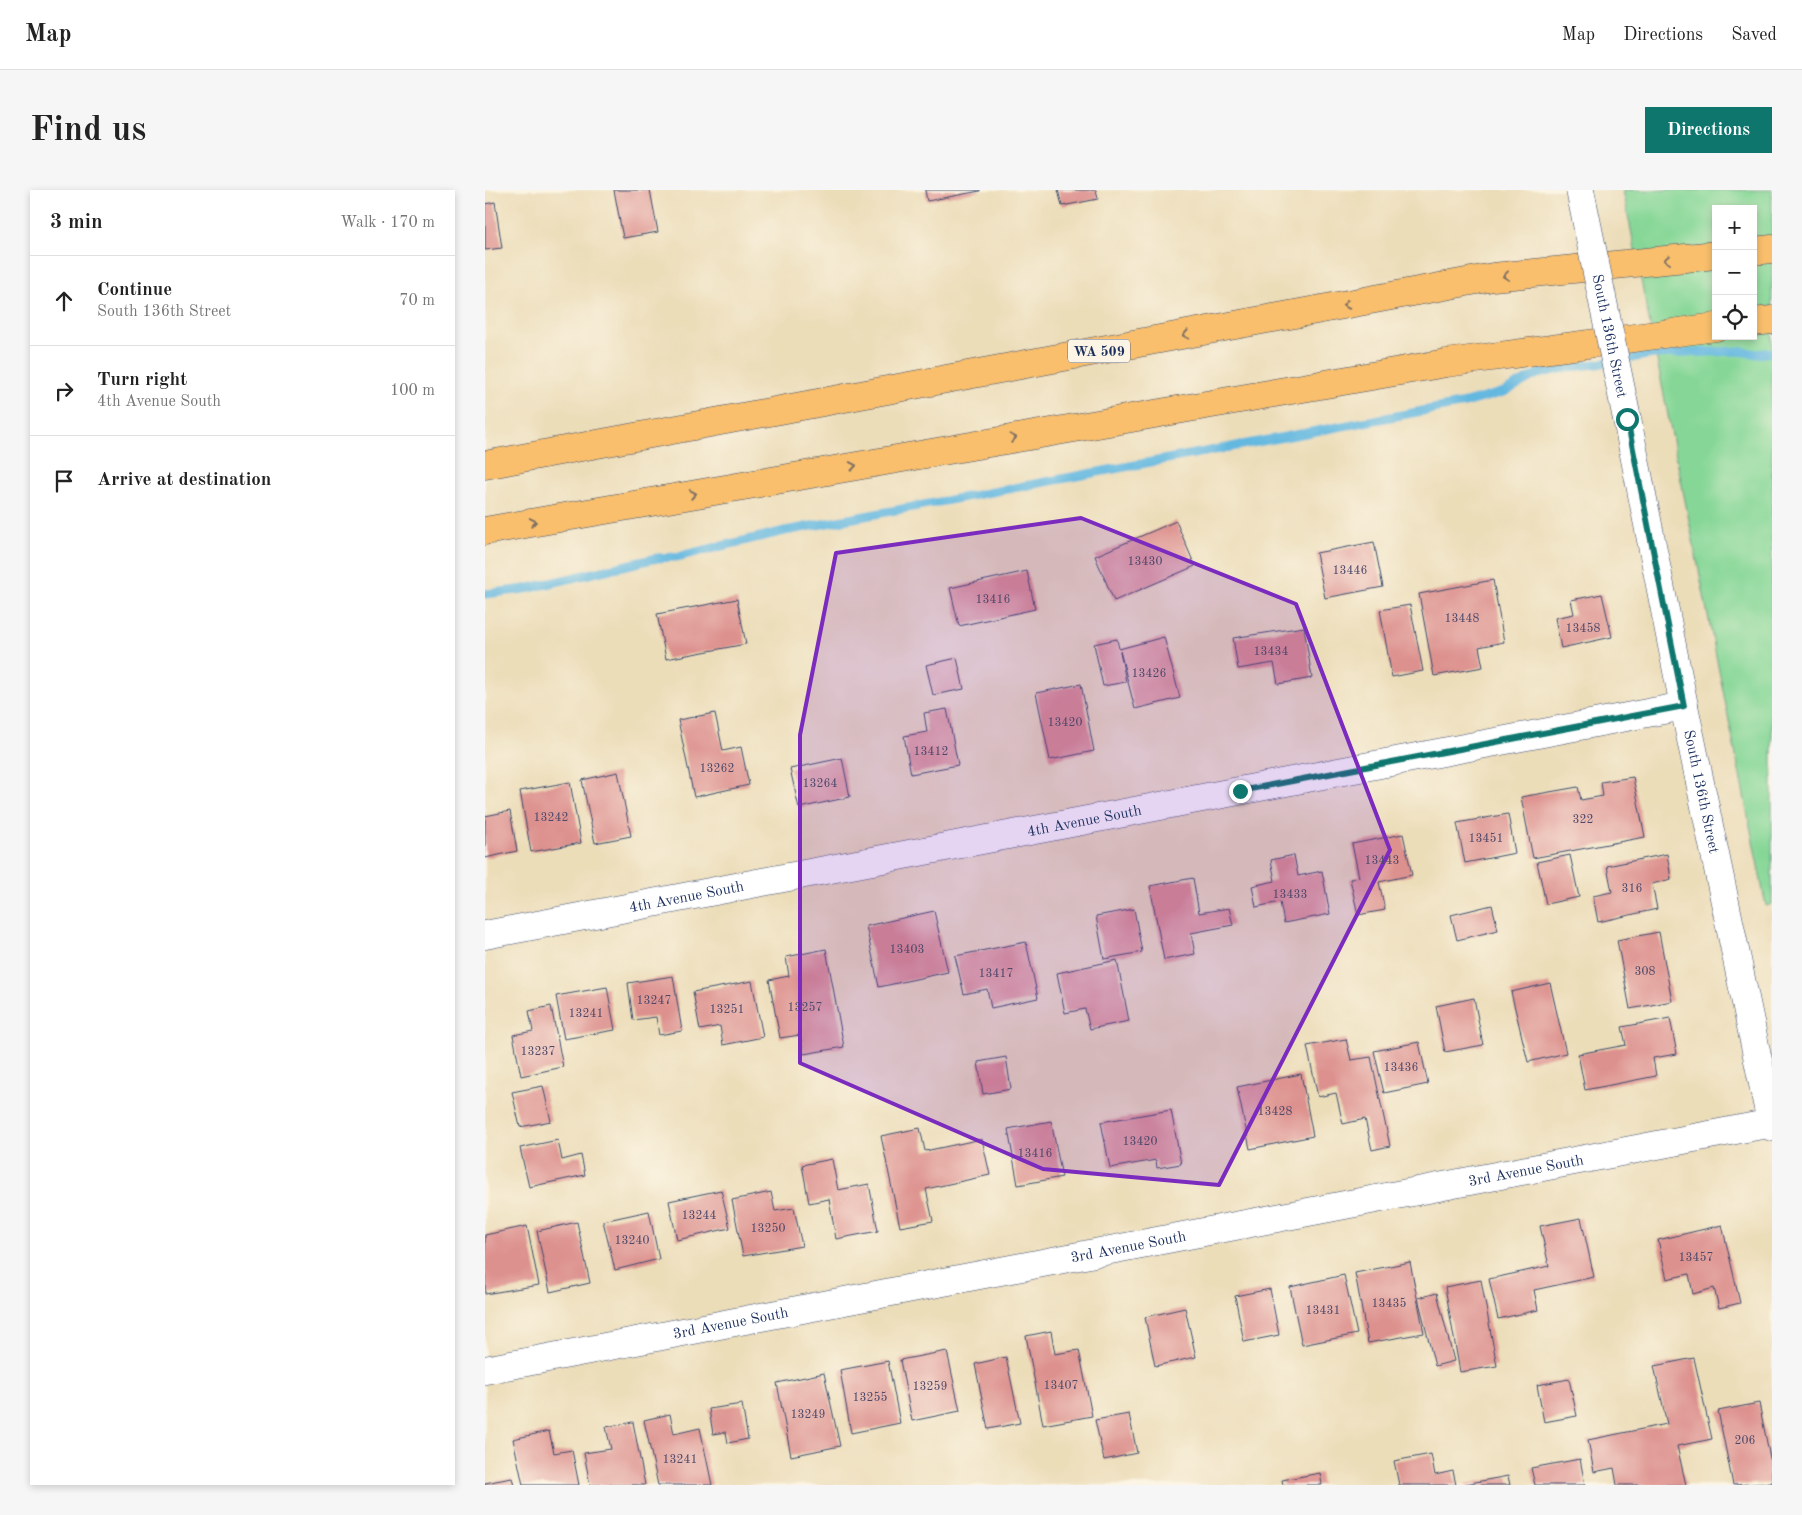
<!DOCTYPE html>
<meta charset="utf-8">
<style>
:root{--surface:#fff;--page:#f6f6f6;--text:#222;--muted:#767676;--line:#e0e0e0;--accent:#0f766e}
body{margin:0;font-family:"Old Standard TT",serif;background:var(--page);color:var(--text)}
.controls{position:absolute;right:15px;top:15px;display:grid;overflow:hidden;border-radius:0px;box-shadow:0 2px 8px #0003}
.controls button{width:45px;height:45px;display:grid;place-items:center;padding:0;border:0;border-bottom:1px solid var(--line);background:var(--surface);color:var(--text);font:25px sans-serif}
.stop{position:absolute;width:15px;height:15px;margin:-11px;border:4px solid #0f766e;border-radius:50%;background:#fff}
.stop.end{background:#0f766e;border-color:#fff;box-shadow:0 1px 5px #0008}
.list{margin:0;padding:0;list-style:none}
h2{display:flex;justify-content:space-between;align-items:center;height:65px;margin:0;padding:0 20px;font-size:21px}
h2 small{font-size:16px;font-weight:400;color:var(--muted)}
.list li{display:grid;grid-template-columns:32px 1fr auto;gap:15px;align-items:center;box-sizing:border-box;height:90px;padding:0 20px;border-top:1px solid var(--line)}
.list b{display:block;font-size:19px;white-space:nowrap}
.list p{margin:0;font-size:16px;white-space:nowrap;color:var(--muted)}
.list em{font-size:16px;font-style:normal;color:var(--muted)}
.icon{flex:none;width:28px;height:28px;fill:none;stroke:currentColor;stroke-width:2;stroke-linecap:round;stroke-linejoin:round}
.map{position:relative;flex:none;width:1287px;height:1295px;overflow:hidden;border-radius:0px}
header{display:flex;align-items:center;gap:30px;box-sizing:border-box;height:70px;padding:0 25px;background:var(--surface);border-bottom:1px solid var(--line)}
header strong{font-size:24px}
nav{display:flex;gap:28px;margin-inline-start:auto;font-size:18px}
.intro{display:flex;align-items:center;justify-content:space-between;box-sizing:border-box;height:120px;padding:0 30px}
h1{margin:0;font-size:35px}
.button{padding:12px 22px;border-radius:0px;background:var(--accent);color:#fff;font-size:18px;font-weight:700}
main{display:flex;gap:30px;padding:0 30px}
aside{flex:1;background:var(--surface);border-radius:0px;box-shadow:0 2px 8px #0003}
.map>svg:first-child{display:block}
.green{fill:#86d797;stroke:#50837a;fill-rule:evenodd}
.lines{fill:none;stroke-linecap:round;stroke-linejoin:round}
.stream{stroke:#64b8e0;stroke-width:9}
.building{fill:#dd918e}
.minor-casing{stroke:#3a496c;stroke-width:29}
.tertiary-casing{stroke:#3a496c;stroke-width:29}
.motorway-casing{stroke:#3a496c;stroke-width:29}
.minor{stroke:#fff;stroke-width:28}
.tertiary{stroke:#fff;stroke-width:28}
.motorway{stroke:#f9bf6c;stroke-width:28}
.tertiary-bridge-casing{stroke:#3a496c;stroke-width:29;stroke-linecap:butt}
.tertiary-bridge{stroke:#fff;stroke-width:28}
.oneway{stroke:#7f7064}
.route{stroke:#0f766e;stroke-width:6}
.marked{fill:#7b2cbf;fill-opacity:0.2;stroke:#7b2cbf;stroke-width:4;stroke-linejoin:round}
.labels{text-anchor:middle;stroke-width:5;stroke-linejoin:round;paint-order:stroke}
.number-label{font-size:12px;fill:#4c486a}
.shield{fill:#fcf5e5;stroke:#5e6a86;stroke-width:1}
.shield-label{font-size:14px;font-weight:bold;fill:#1b2f5e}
.street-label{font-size:15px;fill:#1b2f5e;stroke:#fcf5e5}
</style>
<header>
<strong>Map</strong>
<nav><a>Map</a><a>Directions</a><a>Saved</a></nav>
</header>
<div class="intro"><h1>Find us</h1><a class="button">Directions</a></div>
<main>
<aside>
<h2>3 min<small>Walk · 170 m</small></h2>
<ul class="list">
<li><svg class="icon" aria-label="ahead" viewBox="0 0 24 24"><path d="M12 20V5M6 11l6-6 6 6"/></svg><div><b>Continue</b><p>South 136th Street</p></div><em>70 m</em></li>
<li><svg class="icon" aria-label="right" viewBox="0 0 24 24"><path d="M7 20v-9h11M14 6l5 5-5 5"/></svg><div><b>Turn right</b><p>4th Avenue South</p></div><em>100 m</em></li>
<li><svg class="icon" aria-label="arrive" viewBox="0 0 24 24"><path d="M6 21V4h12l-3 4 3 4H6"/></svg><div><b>Arrive at destination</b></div></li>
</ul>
</aside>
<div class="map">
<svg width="1287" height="1295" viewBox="0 0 1287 1295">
<rect width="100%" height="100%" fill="#fcf5e5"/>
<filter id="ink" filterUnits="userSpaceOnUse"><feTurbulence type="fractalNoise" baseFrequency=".02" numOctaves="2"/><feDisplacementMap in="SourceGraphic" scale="10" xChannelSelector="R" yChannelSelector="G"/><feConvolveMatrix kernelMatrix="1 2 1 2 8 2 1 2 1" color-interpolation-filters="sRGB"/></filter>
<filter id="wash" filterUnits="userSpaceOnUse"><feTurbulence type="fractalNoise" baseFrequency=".0096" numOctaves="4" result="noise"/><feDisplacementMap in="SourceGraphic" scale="20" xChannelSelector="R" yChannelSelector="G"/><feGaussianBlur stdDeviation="1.12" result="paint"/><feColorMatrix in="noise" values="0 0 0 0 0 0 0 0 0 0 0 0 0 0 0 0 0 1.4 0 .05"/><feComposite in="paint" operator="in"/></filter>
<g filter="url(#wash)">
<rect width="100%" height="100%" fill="#ecddb9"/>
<path class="green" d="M1138 0H1287V714L1281 716ZM1231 19H1268V146H1231Z"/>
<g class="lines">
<path class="stream" d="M0 404 40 399 172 368 191 367 300 341 980 213 1019 202 1052 184 1083 177 1112 174 1168 164 1254 161 1272 164 1287 162"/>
</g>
<g id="blocks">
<path class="building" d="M129 0H165L173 42 138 48Z
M440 0H495V1L442 11Z
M573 0H611L613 9 577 16Z
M10 12 17 58 0 60V14Z
M691 331 710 376 629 411 610 366Z
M889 352 898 397 840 408 831 363Z
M542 381 550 419 474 436 465 398Z
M1008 390 1019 452 994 457 998 477 949 486 934 404Z
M1117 404 1127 447 1076 458 1070 428 1089 424 1086 410Z
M252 409 261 454 181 469 172 424Z
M925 415 938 481 907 487 895 420Z
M819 437 827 488 793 494 789 473 753 479 748 448Z
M679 447 695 508 650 519 635 461 641 492 618 496 609 454 632 449 634 459Z
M472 468 479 499 448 505 441 475Z
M596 494 609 561 565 570 551 503Z
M462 519 473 575 426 584 419 546 442 542 439 523Z
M230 523 238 561 256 557 264 595 209 607 193 530Z
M357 568 365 607 314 618 305 579Z
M133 582 146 646 110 653 97 590Z
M1148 587 1160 647 1048 668 1036 607 1093 597 1096 610 1118 606 1116 592Z
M85 592 96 653 46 662 35 601Z
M25 621 32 661 0 668V626Z
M1023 624 1030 663 980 673 972 633Z
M918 644 927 685 894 692 900 720 873 725 865 689 874 687 867 654Z
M1182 664 1186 689 1167 694 1172 719 1113 732 1108 706 1127 702 1122 676Z
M809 665 813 686 837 681 845 724 799 733 795 712 771 717 767 696 790 691 786 670Z
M1085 665 1094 707 1061 714 1052 672Z
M708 688 714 723 744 718 748 735 706 743 710 764 679 770 665 696Z
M1007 715 1013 740 972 750 966 725Z
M649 719 657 762 619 769 611 726Z
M449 721 463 782 394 797 381 736Z
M1174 742 1187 811 1145 819 1132 750Z
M541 752 553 808 506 818 502 799 479 804 470 766Z
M341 759 359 857 319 864 315 845 295 848 284 790 304 786 301 767Z
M632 770 644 831 605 839 600 819 580 823 572 783Z
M188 786 197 841 174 845 171 827 148 830 143 793Z
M267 791 278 847 238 855 235 836 215 840 208 802Z
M1065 793 1081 863 1043 872 1026 802Z
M122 797 130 840 79 849 71 806Z
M989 808 998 855 960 862 951 816Z
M66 816 78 877 36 886 28 845 48 841 44 821Z
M1185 828 1192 864 1168 868 1171 886 1100 900 1093 864 1141 855 1137 837Z
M861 849 866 870 886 867 905 956 887 960 880 929 858 934 851 903 833 907 822 856Z
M934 852 943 894 899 903 889 861Z
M521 867 526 899 498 904 493 872Z
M816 884 828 946 765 959 752 897Z
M58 896 66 931 35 937 27 902Z
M686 920 696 974 672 978 671 970 625 978 616 932Z
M566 931 577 987 533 995 523 939Z
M435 938 440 961 497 949 505 985 441 999 448 1031 415 1037 396 946Z
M73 950 77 970 96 965 100 985 44 997 35 958Z
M347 969 353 1000 384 994 393 1041 351 1049 344 1009 324 1013 317 975Z
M236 1000 245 1038 192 1050 184 1011Z
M286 1002 290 1021 309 1018 317 1056 258 1066 247 1010Z
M164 1021 174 1069 130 1080 118 1031Z
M1096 1028 1109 1087 1049 1100 1053 1120 1013 1129 1004 1089 1064 1076 1055 1036Z
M92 1032 105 1093 65 1102 52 1041Z
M1237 1035 1255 1113 1234 1118 1229 1098 1208 1104 1204 1084 1182 1089 1173 1050Z
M42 1036 54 1095 0 1104V1045Z
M925 1072 939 1143 883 1153 870 1083Z
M859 1085 872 1144 817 1155 805 1097Z
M996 1090 1012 1176 975 1182 960 1097Z
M785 1099 794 1145 759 1152 750 1106Z
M952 1103 969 1171 950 1176 933 1108Z
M700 1118 711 1167 670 1176 660 1127Z
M566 1141 570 1164 594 1160 607 1226 558 1235 541 1146Z
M462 1161 475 1221 427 1231 415 1170Z
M521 1167 535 1233 503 1239 490 1174Z
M1209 1168 1227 1249 1192 1256 1201 1295H1132L1129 1278 1109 1282 1103 1250 1182 1234 1169 1176Z
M403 1171 415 1233 366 1243 355 1180Z
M339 1183 355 1256 306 1266 292 1193Z
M1084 1189 1092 1226 1059 1232 1052 1195Z
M1274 1213 1287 1278V1293L1248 1295 1233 1221Z
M257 1214 263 1249 243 1253 241 1242 228 1244 224 1219Z
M185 1224 189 1244 215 1238 227 1295H173L159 1230Z
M644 1224 652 1263 619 1270 610 1230Z
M148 1232 160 1295H105L99 1263 126 1259 121 1237Z
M64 1241 69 1263 87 1260 94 1295H38L28 1249Z
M946 1264 950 1285 968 1281 971 1295H914L909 1271Z
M1095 1269 1100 1295H1050L1046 1278Z
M835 1283 837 1295H798L797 1290Z
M1023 1286 1025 1295H980V1294Z
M27 1288 29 1295H0V1293Z"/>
</g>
</g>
<g filter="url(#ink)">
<use href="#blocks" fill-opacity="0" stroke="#3a496c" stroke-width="1"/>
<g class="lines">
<g class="minor-casing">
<g id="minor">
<path id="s1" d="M0 1180 1287 933"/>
</g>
</g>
<g class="tertiary-casing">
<g id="tertiary">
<path id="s2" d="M1142 229 1199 516 1287 937"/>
<path id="s3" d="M0 745 1199 516"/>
</g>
</g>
<g class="motorway-casing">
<path id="motorway" d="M1268 61 1287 59
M1268 132 1287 130
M0 275 1008 87 1231 65
M0 341 961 173 1231 137"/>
</g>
<use href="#minor" class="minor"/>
<use href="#tertiary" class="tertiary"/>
<use href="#motorway" class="motorway"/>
<g class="tertiary-bridge-casing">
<g id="tertiary-bridge">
<path id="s4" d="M1095 0 1142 229"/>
</g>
</g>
<use href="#tertiary-bridge" class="tertiary-bridge"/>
</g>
<defs><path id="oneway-chevron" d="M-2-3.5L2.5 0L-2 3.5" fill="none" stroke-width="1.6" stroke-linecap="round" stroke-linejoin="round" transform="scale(1.25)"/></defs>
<g class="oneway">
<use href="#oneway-chevron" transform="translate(1182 70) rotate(174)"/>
<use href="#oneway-chevron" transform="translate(1021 86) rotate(174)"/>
<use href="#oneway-chevron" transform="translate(861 115) rotate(169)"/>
<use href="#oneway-chevron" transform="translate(701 145) rotate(169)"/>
<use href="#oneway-chevron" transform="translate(528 248) rotate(-10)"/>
<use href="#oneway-chevron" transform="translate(368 276) rotate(-10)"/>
<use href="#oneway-chevron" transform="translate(208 304) rotate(-10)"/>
<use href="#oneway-chevron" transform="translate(48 332) rotate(-10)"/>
</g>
</g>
<g class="lines" filter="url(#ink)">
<path class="route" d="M755 601 1199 516 1142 229"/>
</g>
<path class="marked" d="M596 328 811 414 905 660 734 995 558 979 315 873V545L351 363Z"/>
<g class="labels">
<g class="number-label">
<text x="660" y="375">13430</text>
<text x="865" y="384">13446</text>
<text x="508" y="413">13416</text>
<text x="977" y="432">13448</text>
<text x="1098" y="442">13458</text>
<text x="786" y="465">13434</text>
<text x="664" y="487">13426</text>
<text x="580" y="536">13420</text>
<text x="446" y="565">13412</text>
<text x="232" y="582">13262</text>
<text x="335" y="597">13264</text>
<text x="66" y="631">13242</text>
<text x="1098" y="633">322</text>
<text x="1001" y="652">13451</text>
<text x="897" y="674">13443</text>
<text x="1147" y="702">316</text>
<text x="805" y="708">13433</text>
<text x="422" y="763">13403</text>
<text x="1160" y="785">308</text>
<text x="511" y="787">13417</text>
<text x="169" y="814">13247</text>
<text x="320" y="821">13257</text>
<text x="242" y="823">13251</text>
<text x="101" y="827">13241</text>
<text x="53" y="865">13237</text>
<text x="916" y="881">13436</text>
<text x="790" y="925">13428</text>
<text x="655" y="955">13420</text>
<text x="550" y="967">13416</text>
<text x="214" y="1029">13244</text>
<text x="283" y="1042">13250</text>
<text x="147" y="1054">13240</text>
<text x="1211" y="1071">13457</text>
<text x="904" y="1117">13435</text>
<text x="838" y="1124">13431</text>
<text x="576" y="1199">13407</text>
<text x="445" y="1200">13259</text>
<text x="385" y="1211">13255</text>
<text x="323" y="1228">13249</text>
<text x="1260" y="1254">206</text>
<text x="195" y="1273">13241</text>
</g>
<rect class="shield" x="583" y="149.5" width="62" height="23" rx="4"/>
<g class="shield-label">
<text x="614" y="166">WA 509</text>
</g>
<g class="street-label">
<text dy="5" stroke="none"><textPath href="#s4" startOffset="149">South 136th Street</textPath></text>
<text dy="5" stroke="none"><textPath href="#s2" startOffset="380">South 136th Street</textPath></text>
<text dy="5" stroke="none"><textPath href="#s3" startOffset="610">4th Avenue South</textPath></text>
<text dy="5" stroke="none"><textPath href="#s3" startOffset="205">4th Avenue South</textPath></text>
<text dy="5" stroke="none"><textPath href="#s1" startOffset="1060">3rd Avenue South</textPath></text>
<text dy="5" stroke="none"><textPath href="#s1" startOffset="655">3rd Avenue South</textPath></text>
<text dy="5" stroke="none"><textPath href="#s1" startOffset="250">3rd Avenue South</textPath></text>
</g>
</g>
</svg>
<div class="controls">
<button>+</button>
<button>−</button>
<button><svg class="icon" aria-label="locate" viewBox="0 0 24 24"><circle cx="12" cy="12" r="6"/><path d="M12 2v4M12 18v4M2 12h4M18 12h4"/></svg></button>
</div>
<div class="stop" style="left:1142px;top:229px"></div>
<div class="stop end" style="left:755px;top:601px"></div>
</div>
</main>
